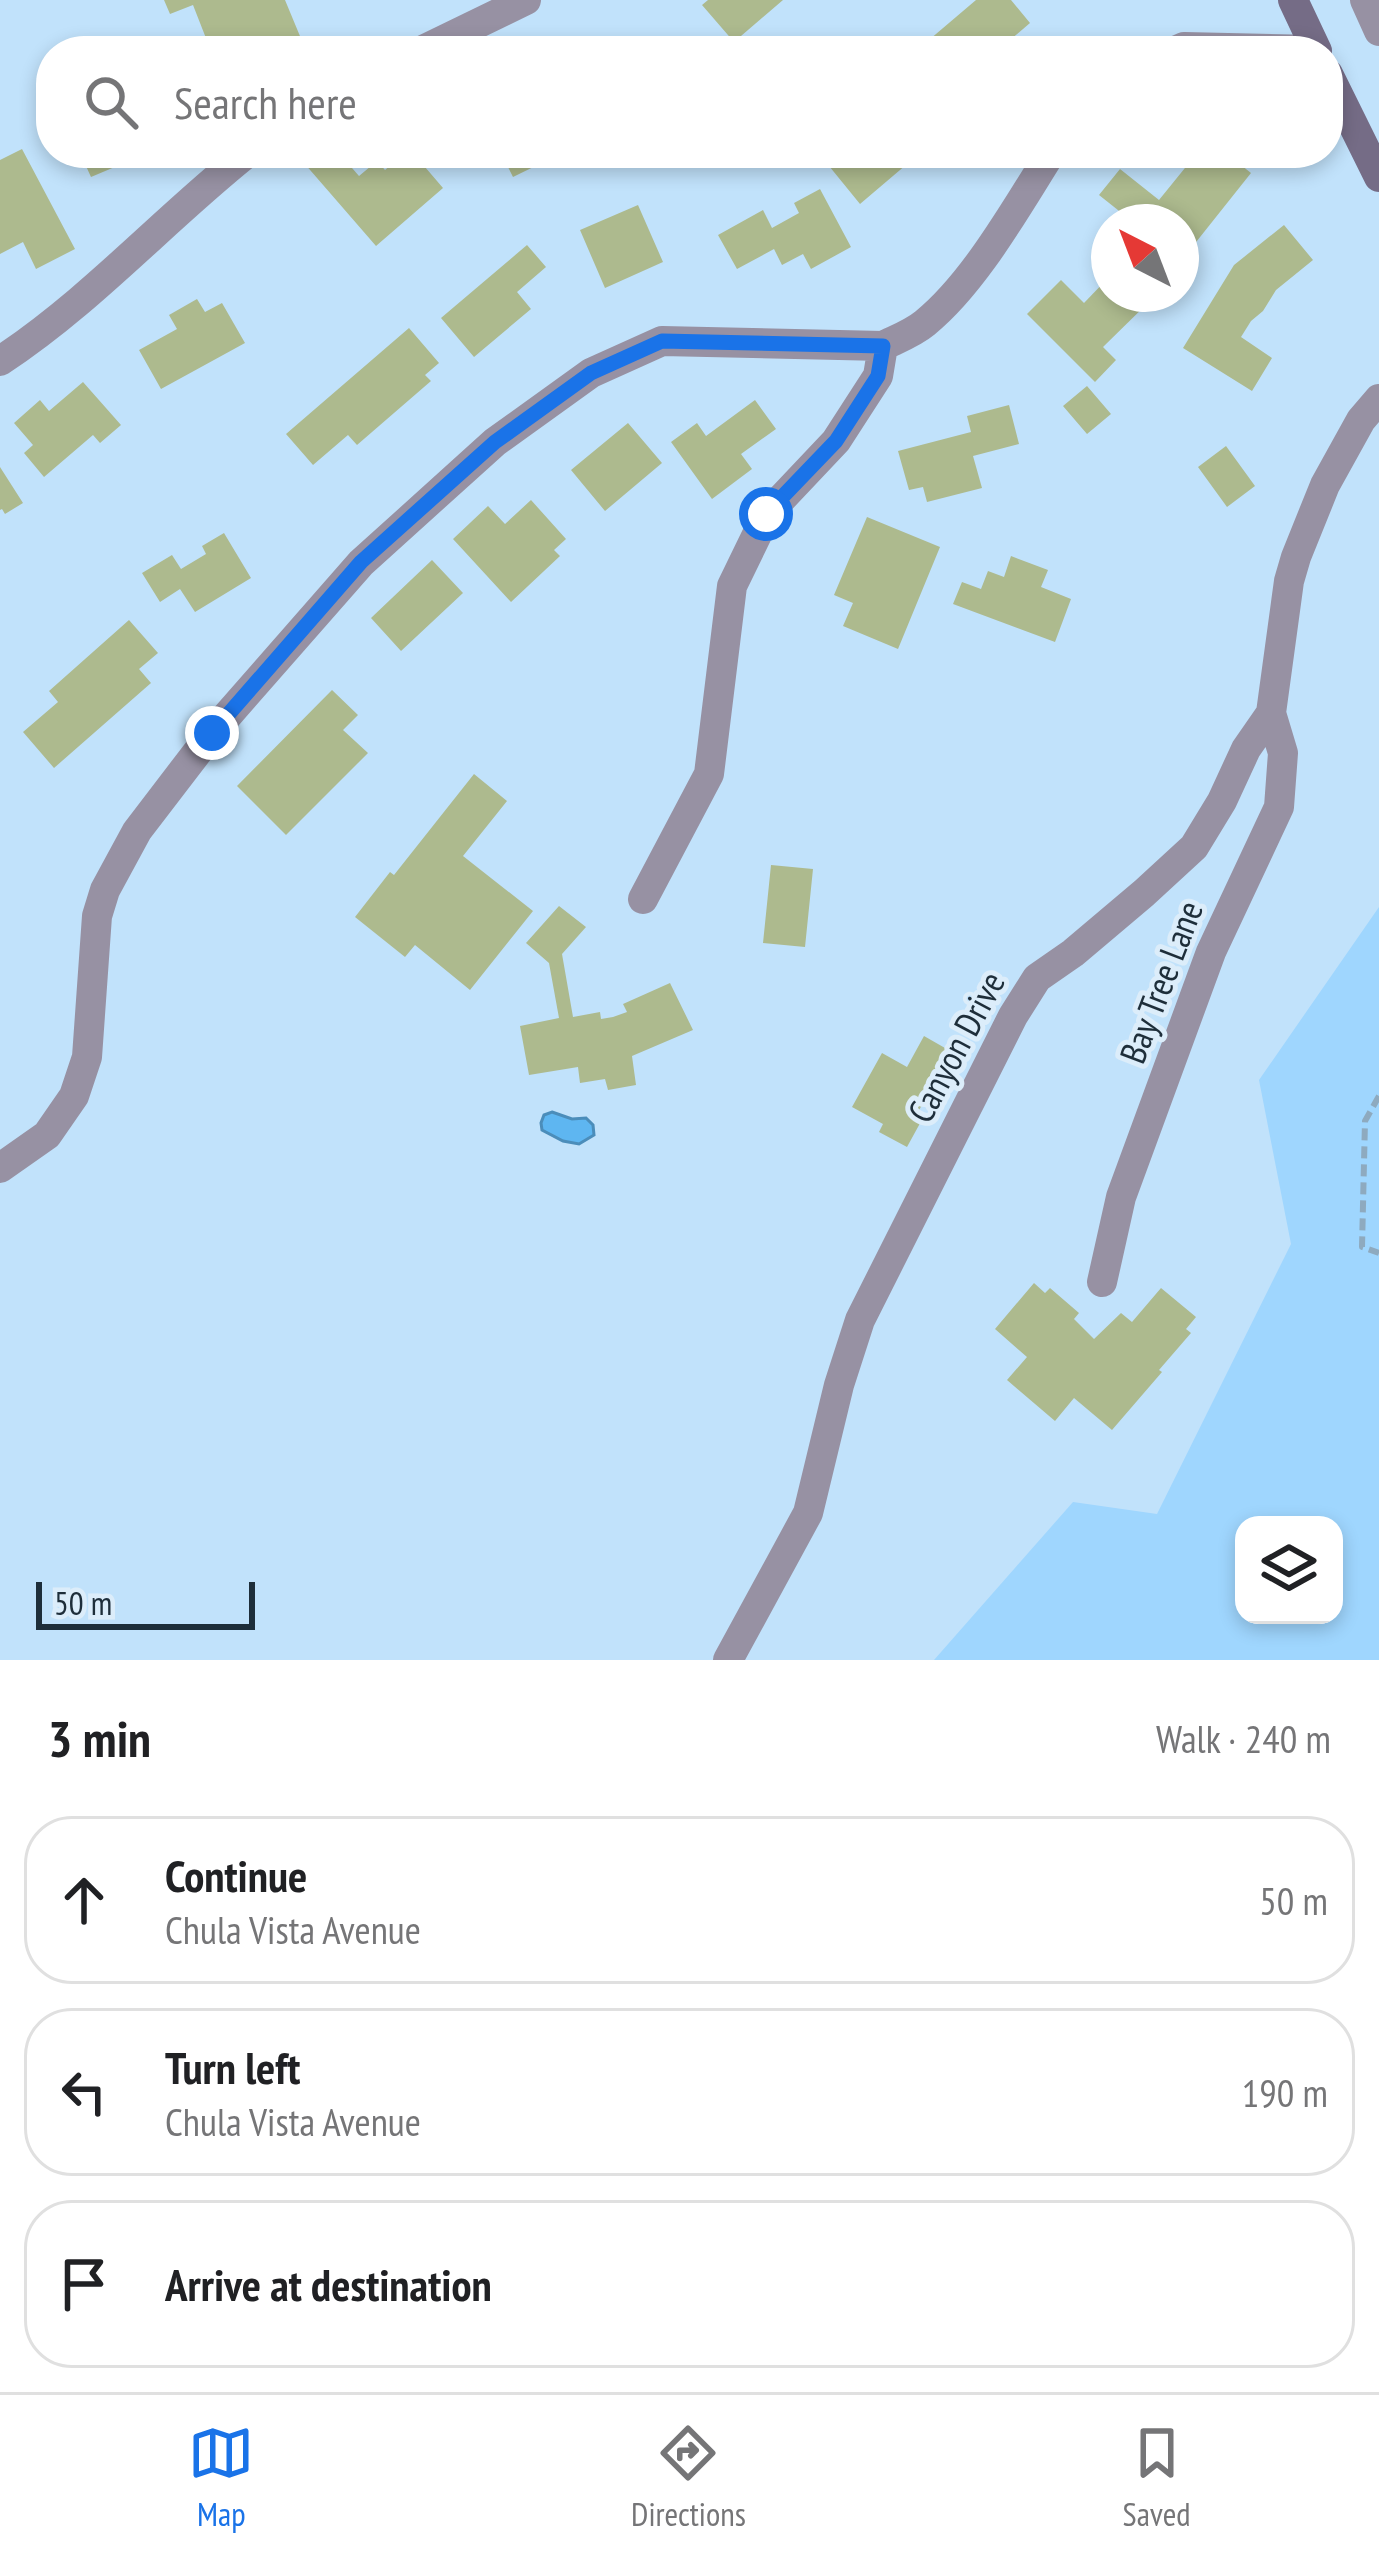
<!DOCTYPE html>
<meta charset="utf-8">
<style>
:root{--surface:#fff;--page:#f6f6f6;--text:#202124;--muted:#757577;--line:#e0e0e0;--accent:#1a73e8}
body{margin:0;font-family:"PT Sans Narrow",sans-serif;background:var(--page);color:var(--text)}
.controls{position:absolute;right:36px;bottom:36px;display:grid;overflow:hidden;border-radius:24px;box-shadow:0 6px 18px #0003}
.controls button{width:108px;height:108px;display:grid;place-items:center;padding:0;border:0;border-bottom:3px solid var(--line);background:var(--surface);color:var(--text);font:60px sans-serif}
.compass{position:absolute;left:1091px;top:204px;width:108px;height:108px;border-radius:50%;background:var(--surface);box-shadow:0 6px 18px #0003;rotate:318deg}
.scale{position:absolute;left:36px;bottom:30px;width:219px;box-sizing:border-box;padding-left:12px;border:6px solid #1e2e3a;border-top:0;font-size:33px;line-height:42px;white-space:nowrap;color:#1e2e3a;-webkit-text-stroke:9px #dcedfa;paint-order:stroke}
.stop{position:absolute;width:36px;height:36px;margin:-27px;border:9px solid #1a73e8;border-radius:50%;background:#fff}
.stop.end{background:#1a73e8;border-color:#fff;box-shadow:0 3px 12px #0008}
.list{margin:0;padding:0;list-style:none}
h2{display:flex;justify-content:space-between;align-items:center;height:156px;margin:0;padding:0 48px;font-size:51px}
h2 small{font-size:39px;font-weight:400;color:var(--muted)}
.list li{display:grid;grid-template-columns:78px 1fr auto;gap:36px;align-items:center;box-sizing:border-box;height:168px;margin:0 24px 24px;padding:0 24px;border:3px solid var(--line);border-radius:48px}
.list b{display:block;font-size:45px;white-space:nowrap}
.list p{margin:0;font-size:39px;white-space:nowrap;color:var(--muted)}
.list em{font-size:39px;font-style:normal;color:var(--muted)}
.icon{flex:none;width:66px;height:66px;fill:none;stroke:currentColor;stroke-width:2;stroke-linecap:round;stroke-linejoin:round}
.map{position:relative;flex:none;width:1379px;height:1660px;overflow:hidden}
.search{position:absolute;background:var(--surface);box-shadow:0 6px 18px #0003;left:36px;right:36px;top:36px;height:132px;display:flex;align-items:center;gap:30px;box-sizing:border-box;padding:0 42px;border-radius:48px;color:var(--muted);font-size:45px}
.sheet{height:732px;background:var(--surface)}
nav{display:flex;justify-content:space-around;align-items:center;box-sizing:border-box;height:168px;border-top:3px solid var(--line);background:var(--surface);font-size:33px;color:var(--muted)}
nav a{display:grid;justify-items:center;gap:6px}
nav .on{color:var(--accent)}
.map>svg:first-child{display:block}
.green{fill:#9fd6fe;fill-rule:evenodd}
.water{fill:#5eb6f1;stroke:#4b8dba;stroke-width:3}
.building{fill:#adba8e}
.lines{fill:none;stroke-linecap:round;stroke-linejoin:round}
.path{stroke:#8eaabf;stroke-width:6;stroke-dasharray:12 6;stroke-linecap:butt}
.street{stroke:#9791a3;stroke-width:30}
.secondary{stroke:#756c86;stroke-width:30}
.route{stroke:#1a73e8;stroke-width:15}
.labels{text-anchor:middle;stroke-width:10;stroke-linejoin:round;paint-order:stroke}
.street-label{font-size:36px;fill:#1e2e3a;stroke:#dcedfa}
</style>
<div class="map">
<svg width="1379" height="1660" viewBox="0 0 1379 1660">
<rect width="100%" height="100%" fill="#c1e2fb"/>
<path class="green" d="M1379 907V1660H934L1073 1502 1157 1514 1291 1244 1259 1080ZM1244 1525H1334V1615H1244Z"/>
<path class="water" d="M552 1112 572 1119 586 1118 593 1125 594 1135 579 1144 563 1141 542 1130 541 1123 544 1115Z"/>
<path class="building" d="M164 0H285L302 41 278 51H211L193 5 170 14Z
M708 0H783L734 42 702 5Z
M976 0H1011L1030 23 997 51H916Z
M22 149 75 249 36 269 23 242 0 254V160Z
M80 153H148L91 177Z
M316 153H339L359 176 377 161 385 170 405 153H413L443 188 376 246 304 163Z
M501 153H562L513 177Z
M835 153H920L860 204 825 161Z
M1176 153H1226L1251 173 1181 261V222H1133L1099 195 1120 169 1159 200 1189 163Z
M820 189 851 247 811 269 803 254 782 265 774 249 737 269 718 235 763 210 772 228 799 213 794 203Z
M638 205 663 262 605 288 580 230Z
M1284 225 1313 260 1276 290 1263 311 1251 321 1241 337 1272 358 1252 391 1183 348 1234 265Z
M527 245 546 267 517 292 531 309 474 357 441 318Z
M1109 277V294H1150L1154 297 1103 347 1116 360 1095 382 1027 314 1061 280 1084 303Z
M197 299 205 312 222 303 245 343 161 389 139 350 177 329 169 315Z
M409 328 439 363 425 375 431 381 357 445 348 435 313 465 286 434Z
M83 382 121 425 100 443 93 435 44 477 24 453 33 445 14 423 40 400 49 411Z
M1087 386 1111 414 1087 434 1063 406Z
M755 400 776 429 741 454 752 469 712 499 671 442 697 423 706 436Z
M1009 405 1019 444 973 456 982 488 927 502 923 487 909 490 898 451 971 432 967 416Z
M628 423 662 463 605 511 571 470Z
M1226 446 1255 486 1227 507 1198 467Z
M0 467 23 503 5 514 2 509 0 510Z
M531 500 566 539 554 550 560 556 511 602 453 539 488 506 505 524Z
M867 517 940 547 898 649 843 626 853 603 834 595Z
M224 533 251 578 195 612 180 589 160 602 142 573 172 555 181 569 206 554 202 546Z
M1011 556 1048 570 1041 587 1071 599 1055 642 953 604 962 582 981 589 988 571 1004 577Z
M432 560 463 593 401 651 371 618Z
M129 620 158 653 139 669 151 683 54 768 23 732 58 702 49 691Z
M332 690 358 715 343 730 368 753 286 835 237 786Z
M474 774 507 801 463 856 533 911 470 990 415 945 405 957 355 917 390 872 394 875Z
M771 865 813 869 805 947 763 943Z
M559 906 586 927 562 954 573 1017 600 1012 601 1019 613 1017 627 1012 623 1004 670 983 693 1030 632 1056 636 1085 608 1090 605 1079 580 1083 578 1067 529 1075 520 1026 559 1018 549 963 526 943Z
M924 1036 952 1052 918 1112 924 1116 907 1147 879 1132 883 1124 852 1107 882 1053 907 1067Z
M1034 1283 1045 1293 1050 1288 1079 1313 1074 1319 1094 1339 1121 1313 1132 1322 1161 1288 1196 1317 1186 1329 1191 1333 1159 1370 1162 1372 1112 1430 1074 1398 1055 1421 1007 1380 1027 1357 995 1329Z"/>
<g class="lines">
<path class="path" d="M1379 1096 1365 1121 1362 1247 1379 1253"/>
<path class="street" d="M1365 0 1379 31
M421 51 526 0
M1175 51 1184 47 1316 50
M0 361C90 302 163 220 247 153
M643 899 709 774 732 586 767 514 836 441 878 376 883 346C897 339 913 333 925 323 975 282 1016 208 1051 153
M0 1168 47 1135 74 1096 87 1057 97 916 105 890 137 831 212 733 361 563 495 442 591 373 662 341 883 346
M1102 1282 1121 1197 1211 952 1279 807 1283 753 1271 713
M728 1660 808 1513 839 1385 860 1320 1013 1016 1037 978 1073 953 1144 893 1194 847 1222 801 1246 749 1271 713 1289 581 1296 557 1325 485 1361 420 1379 399"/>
<path class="secondary" d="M1293 0 1317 51
M1328 74 1379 177"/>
</g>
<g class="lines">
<path class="route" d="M212 733 361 562 495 442 591 373 662 341 883 346 878 376 836 441 766 514"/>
</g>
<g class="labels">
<g class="street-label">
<text transform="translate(1161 982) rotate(-69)" y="13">Bay Tree Lane</text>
<text transform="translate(956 1047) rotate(-62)" y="13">Canyon Drive</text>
</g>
</g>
</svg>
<div class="controls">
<button><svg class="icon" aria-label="layers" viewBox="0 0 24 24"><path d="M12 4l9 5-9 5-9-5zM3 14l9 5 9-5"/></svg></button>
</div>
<svg class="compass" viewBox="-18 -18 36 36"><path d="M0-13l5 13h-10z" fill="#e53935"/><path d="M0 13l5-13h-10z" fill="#757577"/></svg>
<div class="scale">50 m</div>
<div class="stop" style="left:766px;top:514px"></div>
<div class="stop end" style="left:212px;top:733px"></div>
<div class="search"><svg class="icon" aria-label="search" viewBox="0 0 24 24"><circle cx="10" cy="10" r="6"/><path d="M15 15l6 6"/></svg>Search here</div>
</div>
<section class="sheet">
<h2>3 min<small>Walk · 240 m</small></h2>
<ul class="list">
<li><svg class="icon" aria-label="ahead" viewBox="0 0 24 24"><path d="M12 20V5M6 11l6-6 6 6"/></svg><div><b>Continue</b><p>Chula Vista Avenue</p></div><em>50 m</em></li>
<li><svg class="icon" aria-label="left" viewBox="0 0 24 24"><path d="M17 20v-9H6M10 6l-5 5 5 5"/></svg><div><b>Turn left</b><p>Chula Vista Avenue</p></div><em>190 m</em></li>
<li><svg class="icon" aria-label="arrive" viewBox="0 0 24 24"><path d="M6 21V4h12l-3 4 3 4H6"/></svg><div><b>Arrive at destination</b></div></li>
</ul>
</section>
<nav>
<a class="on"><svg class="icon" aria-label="map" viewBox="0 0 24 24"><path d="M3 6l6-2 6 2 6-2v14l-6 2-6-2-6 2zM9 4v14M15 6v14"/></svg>Map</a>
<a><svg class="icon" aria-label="directions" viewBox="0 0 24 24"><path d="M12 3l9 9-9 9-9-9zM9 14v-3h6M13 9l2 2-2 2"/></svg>Directions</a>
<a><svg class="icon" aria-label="saved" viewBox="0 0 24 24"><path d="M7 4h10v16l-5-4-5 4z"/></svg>Saved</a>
</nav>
